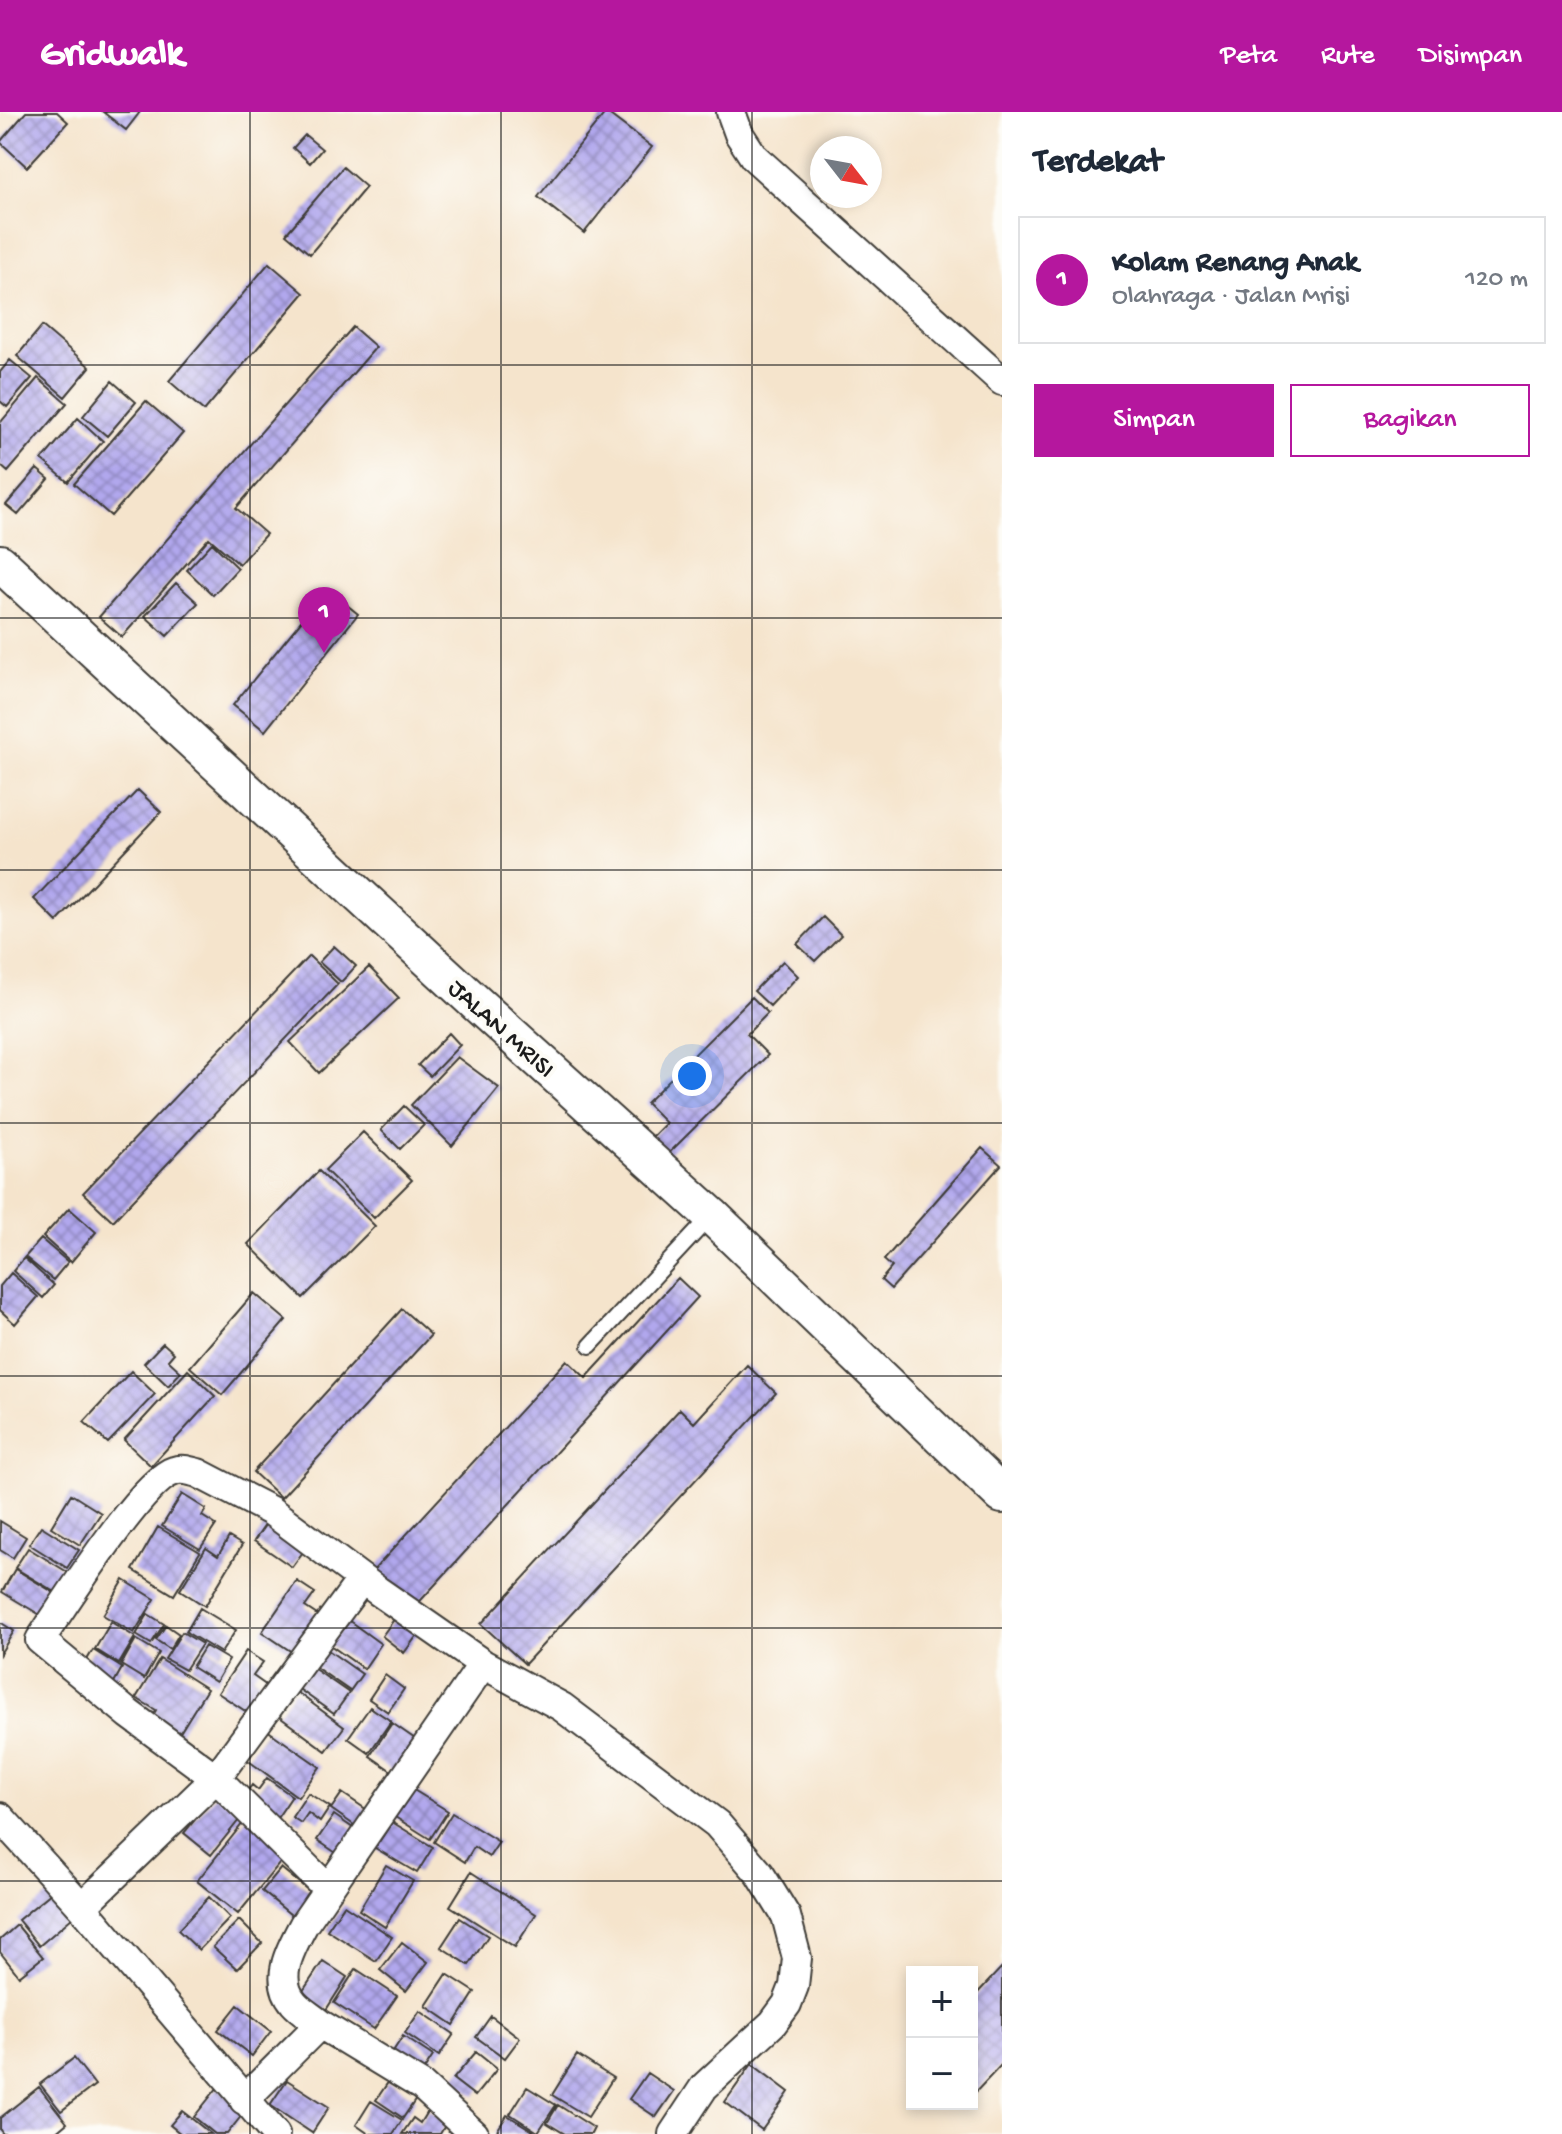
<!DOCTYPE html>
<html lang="id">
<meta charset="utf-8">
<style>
:root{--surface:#fff;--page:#f2f2f3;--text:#1f2937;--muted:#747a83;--line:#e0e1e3;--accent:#b5179e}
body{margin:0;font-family:"Gochi Hand",sans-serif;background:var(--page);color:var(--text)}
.controls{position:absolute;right:24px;bottom:24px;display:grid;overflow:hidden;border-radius:0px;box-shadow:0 4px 12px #0003}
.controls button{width:72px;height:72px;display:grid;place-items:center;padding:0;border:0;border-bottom:2px solid var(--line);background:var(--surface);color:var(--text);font:40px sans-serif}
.compass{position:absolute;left:810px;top:24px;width:72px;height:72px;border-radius:50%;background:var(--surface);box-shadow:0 4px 12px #0003;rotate:121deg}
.you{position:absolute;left:692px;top:964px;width:28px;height:28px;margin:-20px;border:6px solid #fff;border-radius:50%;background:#1a73e8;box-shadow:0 0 0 12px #1a73e833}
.badge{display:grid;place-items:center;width:52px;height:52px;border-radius:50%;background:var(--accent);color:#fff;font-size:26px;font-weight:700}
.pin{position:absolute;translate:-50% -66px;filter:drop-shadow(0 2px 4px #0008)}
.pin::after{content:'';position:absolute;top:42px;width:28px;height:24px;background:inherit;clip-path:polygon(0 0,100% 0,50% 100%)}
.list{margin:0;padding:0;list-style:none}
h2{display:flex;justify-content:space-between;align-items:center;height:104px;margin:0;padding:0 32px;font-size:34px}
h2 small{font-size:26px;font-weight:400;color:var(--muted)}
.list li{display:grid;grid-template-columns:52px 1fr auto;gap:24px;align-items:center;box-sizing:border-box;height:128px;margin:0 16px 16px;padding:0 16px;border:2px solid var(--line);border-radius:0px}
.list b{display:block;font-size:30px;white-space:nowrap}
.list p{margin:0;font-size:26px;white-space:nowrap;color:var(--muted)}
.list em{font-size:26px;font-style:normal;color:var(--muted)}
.actions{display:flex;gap:16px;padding:24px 32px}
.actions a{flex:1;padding:18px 0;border:2px solid var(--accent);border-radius:0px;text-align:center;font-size:28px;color:var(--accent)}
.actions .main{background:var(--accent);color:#fff}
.map{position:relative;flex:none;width:1002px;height:2022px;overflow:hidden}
header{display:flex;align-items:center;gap:48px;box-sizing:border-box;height:112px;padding:0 40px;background:var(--accent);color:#fff}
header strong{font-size:38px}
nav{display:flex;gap:44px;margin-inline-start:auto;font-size:28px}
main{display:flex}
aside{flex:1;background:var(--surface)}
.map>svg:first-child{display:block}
.building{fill:url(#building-cross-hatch)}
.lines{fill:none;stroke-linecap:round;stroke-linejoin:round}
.service-casing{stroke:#3d3a36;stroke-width:18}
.minor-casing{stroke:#3d3a36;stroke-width:32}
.tertiary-casing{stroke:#3d3a36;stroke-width:40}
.service{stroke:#fff;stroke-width:14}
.minor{stroke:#fff;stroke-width:28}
.tertiary{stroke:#fff;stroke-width:36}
.grid{fill:none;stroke:#1c1c1c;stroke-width:2;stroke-opacity:0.55}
.labels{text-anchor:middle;stroke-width:8;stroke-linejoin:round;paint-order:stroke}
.street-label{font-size:26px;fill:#1c1c1c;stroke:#fdfcf7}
</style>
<header>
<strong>Gridwalk</strong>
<nav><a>Peta</a><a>Rute</a><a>Disimpan</a></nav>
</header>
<main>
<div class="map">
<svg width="1002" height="2022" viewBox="0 0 1002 2022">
<defs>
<pattern id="building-cross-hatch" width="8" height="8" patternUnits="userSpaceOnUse" patternTransform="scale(2)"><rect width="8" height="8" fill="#b1a7ed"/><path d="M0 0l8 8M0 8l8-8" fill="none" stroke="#8f87bf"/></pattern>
</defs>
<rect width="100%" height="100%" fill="#fdfcf7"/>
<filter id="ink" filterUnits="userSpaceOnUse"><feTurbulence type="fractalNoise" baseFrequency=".0125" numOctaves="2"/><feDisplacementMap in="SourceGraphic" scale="16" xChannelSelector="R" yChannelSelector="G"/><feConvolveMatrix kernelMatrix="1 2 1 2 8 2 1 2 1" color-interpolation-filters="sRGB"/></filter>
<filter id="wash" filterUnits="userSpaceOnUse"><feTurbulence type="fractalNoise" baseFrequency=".006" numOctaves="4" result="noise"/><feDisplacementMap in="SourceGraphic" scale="32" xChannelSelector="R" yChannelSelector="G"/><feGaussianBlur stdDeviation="1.8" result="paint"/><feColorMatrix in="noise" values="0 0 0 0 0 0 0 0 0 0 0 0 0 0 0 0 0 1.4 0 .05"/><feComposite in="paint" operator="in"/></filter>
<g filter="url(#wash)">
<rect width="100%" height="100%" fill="#f5e4cc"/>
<g id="blocks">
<path class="building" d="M26 0H57L68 10 27 55 0 30Z
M103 0H140L126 18Z
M606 0 652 35 584 121 538 85Z
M305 23 322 37 310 51 293 36Z
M343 55 366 75 310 142 286 122Z
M269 151 304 181 204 299 169 269Z
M42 214 90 255 65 285 17 244Z
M353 215 376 235 236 396 266 422 239 452 209 426 122 525 99 505Z
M10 248 32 266 7 295 0 289V260Z
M38 266 67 291 8 360 0 353V311Z
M112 269 136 290 107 324 83 304Z
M146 289 183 321 111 404 74 372Z
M78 306 103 329 68 370 42 348Z
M37 357 49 367 18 403 6 393Z
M212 431 238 456 213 483 187 458Z
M176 471 198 491 167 524 145 504Z
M327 477 358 502 265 619 233 593Z
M138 678 161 700 57 810 34 787Z
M823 805 841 823 815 849 797 832Z
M334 834 356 854 341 870 319 850Z
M309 844 338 872 113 1109 83 1081Z
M783 849 798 864 770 894 754 879Z
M369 855 399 886 319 961 290 930Z
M752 885 768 901 747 922 768 943 668 1042 651 1026 666 1011 646 991Z
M449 921 460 933 430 964 418 953Z
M457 945 499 976 452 1034 411 993Z
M404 994 424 1013 400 1037 381 1018Z
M363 1020 412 1068 374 1106 325 1058Z
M982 1036 1001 1053 891 1177 881 1168 892 1155 884 1148Z
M319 1059 375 1114 303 1186 248 1132Z
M69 1096 96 1120 71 1150 43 1125Z
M41 1127 68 1150 53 1168 25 1145Z
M24 1146 54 1173 43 1186 13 1159Z
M11 1161 38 1185 15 1212 0 1198V1174Z
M678 1166 698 1185 412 1498 371 1461 567 1248 586 1266Z
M254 1181 286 1208 222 1283 190 1255Z
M402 1197 431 1223 281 1386 253 1360Z
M163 1231 174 1241 168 1248 181 1260 168 1274 144 1251Z
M747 1253 776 1281 525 1552 481 1512 680 1297 694 1311Z
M188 1258 215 1284 151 1354 124 1328Z
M131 1259 155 1282 108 1331 84 1310Z
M71 1382 101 1401 80 1433 51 1415Z
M182 1382 206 1397 202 1404 216 1413 200 1437 162 1414Z
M270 1406 308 1433 292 1455 254 1429Z
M0 1409 26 1425 13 1446 0 1438Z
M41 1414 79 1438 67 1456 29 1432Z
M158 1415 200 1440 174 1483 133 1458Z
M229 1425 242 1433 205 1494 180 1478 206 1436 218 1444Z
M28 1436 69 1461 57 1481 15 1456Z
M15 1457 56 1482 42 1504 2 1480Z
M124 1468 155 1487 134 1521 103 1503Z
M297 1469 315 1481 305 1495 323 1507 298 1544 262 1520Z
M200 1496 236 1518 221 1541 186 1520Z
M148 1502 164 1512 151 1532 136 1523Z
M398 1502 421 1518 404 1541 382 1524Z
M348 1508 381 1532 364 1557 330 1533Z
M0 1510 14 1519 0 1542Z
M111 1510 135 1525 119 1552 95 1537Z
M166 1513 179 1522 170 1537 156 1528Z
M182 1520 202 1532 185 1558 165 1547Z
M136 1527 159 1541 144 1567 121 1553Z
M205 1534 229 1548 216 1570 192 1555Z
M325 1536 362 1562 350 1579 314 1554Z
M93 1538 122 1556 112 1574 82 1556Z
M246 1539 263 1550 253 1564 274 1579 256 1606 218 1581Z
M160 1547 207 1577 176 1627 149 1610 156 1598 136 1586Z
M310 1554 349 1581 334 1602 296 1575Z
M385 1563 404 1577 388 1600 369 1587Z
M294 1578 344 1615 326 1639 277 1603Z
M370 1595 391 1609 369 1641 348 1626Z
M392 1611 418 1629 396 1662 370 1644Z
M267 1618 320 1655 298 1685 246 1647Z
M267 1666 292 1684 275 1709 242 1686 252 1673 258 1678Z
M412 1677 448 1699 430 1727 395 1705Z
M308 1681 330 1695 320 1710 308 1701 301 1711 292 1705Z
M342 1681 376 1704 364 1720 331 1697Z
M216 1682 243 1703 211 1743 184 1721Z
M452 1701 499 1730 489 1745 474 1735 465 1750 434 1730Z
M334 1703 363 1723 345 1747 317 1728Z
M247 1706 289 1740 238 1802 197 1769Z
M392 1710 433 1735 417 1761 375 1736Z
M386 1753 413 1769 385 1815 359 1798Z
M281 1756 315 1784 296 1807 262 1779Z
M471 1760 536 1802 515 1835 450 1794Z
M51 1781 72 1806 39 1834 18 1808Z
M209 1785 230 1806 199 1838 178 1818Z
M344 1793 392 1825 376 1849 327 1818Z
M460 1806 488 1824 469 1853 441 1835Z
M239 1808 262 1831 237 1857 213 1835Z
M17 1813 43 1845 19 1864 0 1840V1828Z
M402 1830 428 1850 406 1879 380 1858Z
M323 1849 347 1865 324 1901 299 1885Z
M1002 1855V1952L972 1984V1887Z
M356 1857 397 1884 374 1917 334 1891Z
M447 1862 475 1880 454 1913 426 1894Z
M238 1893 271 1919 252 1944 218 1918Z
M420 1899 454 1922 439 1944 405 1921Z
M491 1904 520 1926 505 1946 476 1925Z
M403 1924 433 1944 420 1964 390 1944Z
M476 1940 497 1957 475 1984 453 1967Z
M577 1943 613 1966 588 2005 552 1983Z
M74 1946 95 1973 61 1999 40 1972Z
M752 1952 789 1980 762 2018 725 1990Z
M647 1961 674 1979 656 2005 629 1987Z
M287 1968 329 1995 312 2021 270 1993Z
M389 1969 416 1987 403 2006 376 1988Z
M39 1975 67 2011 54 2022H3L0 2018V2006Z
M218 1975 246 1998 227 2022H215L194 2005Z
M527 1975 556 1993 538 2020 510 2002Z
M371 1989 402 2008 393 2022H369L356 2013Z
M558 1993 594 2016 591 2022H565L547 2011Z
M428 1998 447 2010 440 2022H402L413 2006 420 2011Z
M182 1999 211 2022H181L170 2013Z
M507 2003 533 2019 531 2022H495Z"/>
</g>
</g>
<g filter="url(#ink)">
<use href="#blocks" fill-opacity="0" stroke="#3d3a36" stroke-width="2"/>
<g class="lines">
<g class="service-casing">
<path id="service" d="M590 1234 711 1104"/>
</g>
<g class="minor-casing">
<path id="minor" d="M731 0 739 22 754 45 1002 269
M0 1705 82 1795 275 2022
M328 1777 216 1666 129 1602 40 1528C62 1496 142 1368 174 1359 182 1356 190 1359 198 1361L271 1399 378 1479 483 1552 562 1595 717 1712 760 1762 786 1804 797 1846 794 1874 787 1892 773 1911 704 1975 673 2022
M82 1795 216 1666 362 1467
M320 1912C312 1905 301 1899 294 1891 273 1867 291 1836 304 1812L483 1552
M244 1988 320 1912 422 1974 474 2022"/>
</g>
<g class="tertiary-casing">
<path id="tertiary" d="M0 451 476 891 711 1103 1002 1383"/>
</g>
<use href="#service" class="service"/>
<use href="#minor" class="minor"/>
<use href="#tertiary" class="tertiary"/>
</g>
</g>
<path class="grid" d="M250 0V2022M501 0V2022M752 0V2022M0 253H1002M0 506H1002M0 758H1002M0 1011H1002M0 1264H1002M0 1516H1002M0 1769H1002"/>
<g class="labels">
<g class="street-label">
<text transform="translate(503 915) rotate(42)" y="9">JALAN MRISI</text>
</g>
</g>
</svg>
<div class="controls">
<button>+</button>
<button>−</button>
</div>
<svg class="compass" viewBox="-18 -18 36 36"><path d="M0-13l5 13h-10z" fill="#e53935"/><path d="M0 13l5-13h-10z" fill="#747a83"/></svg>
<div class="you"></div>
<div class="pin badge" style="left:324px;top:541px">1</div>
</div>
<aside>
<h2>Terdekat<small></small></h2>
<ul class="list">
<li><span class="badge">1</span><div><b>Kolam Renang Anak</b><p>Olahraga · Jalan Mrisi</p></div><em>120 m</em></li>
</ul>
<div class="actions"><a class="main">Simpan</a><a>Bagikan</a></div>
</aside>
</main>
